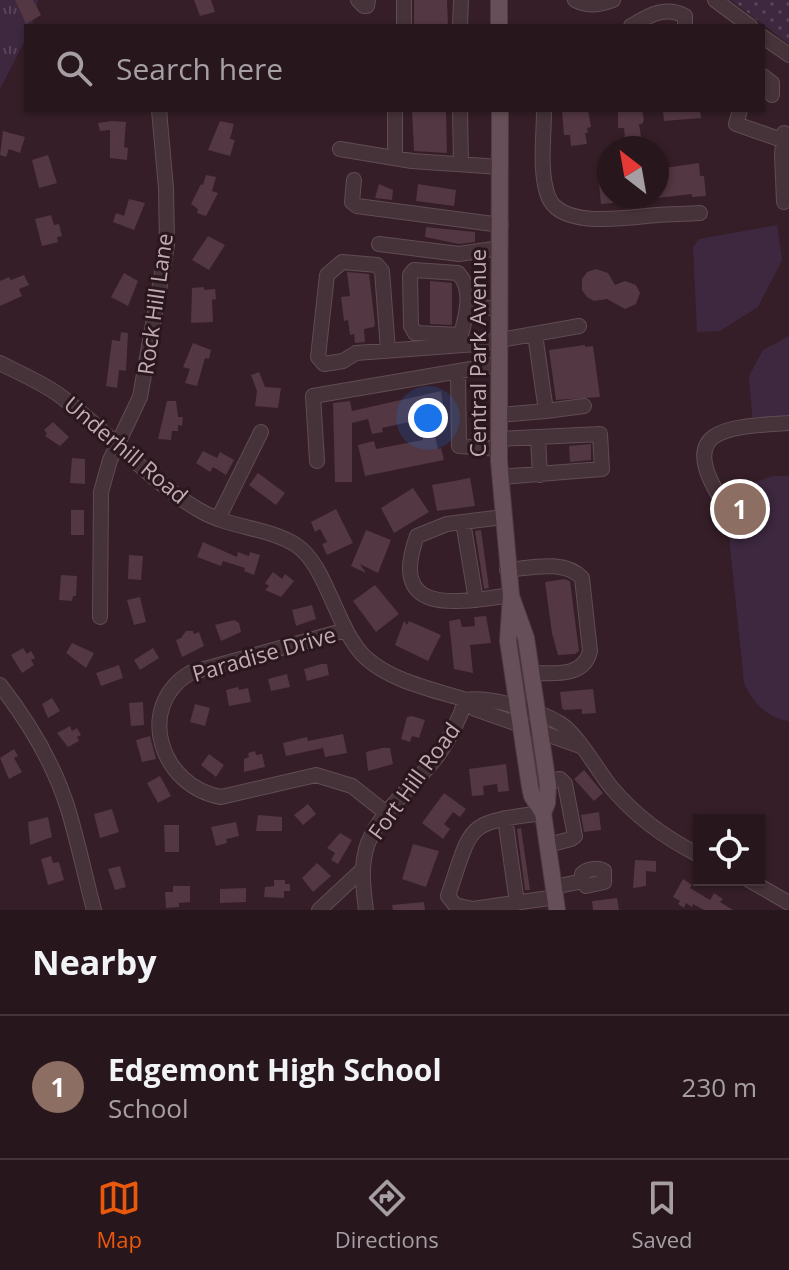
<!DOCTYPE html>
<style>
:root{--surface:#28161d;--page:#301f26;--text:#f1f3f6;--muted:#a59fa4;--line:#44353b;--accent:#ea580c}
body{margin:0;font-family:"Open Sans",sans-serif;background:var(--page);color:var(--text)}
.controls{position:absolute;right:24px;bottom:24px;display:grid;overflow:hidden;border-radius:0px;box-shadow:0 2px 6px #0004}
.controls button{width:72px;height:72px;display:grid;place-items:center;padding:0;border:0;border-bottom:2px solid var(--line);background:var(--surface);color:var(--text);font:40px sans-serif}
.compass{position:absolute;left:597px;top:136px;width:72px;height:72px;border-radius:50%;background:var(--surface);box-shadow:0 2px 6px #0004;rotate:329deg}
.you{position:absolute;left:428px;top:418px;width:28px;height:28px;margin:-20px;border:6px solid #fff;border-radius:50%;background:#1a73e8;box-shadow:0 0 0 12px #1a73e833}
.badge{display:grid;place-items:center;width:52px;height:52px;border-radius:50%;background:var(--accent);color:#fff;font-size:26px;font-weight:700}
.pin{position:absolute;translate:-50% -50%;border:4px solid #fff;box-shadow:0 2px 8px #0006}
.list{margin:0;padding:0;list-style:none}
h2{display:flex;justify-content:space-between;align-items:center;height:104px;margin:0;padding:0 32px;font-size:34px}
h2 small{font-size:26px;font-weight:400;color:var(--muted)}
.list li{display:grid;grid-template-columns:52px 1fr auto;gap:24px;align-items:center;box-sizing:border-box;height:144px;padding:0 32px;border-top:2px solid var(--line)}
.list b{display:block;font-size:30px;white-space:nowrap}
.list p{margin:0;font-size:26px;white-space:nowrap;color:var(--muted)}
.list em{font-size:26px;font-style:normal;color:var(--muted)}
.icon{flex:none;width:44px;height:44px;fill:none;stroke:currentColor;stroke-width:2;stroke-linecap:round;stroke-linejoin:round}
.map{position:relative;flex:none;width:789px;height:910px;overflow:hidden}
.search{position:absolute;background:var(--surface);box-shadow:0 2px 6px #0004;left:24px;right:24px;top:24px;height:88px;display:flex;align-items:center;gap:20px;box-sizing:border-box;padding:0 28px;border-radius:0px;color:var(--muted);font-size:30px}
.sheet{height:248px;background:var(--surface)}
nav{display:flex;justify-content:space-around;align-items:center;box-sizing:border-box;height:112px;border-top:2px solid var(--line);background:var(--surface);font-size:22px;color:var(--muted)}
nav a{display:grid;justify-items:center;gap:4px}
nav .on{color:var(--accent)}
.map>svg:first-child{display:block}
.grass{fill:url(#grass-tufts)}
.park{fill:url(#park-dots)}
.pitch{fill:#3d283f}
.building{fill:#533742}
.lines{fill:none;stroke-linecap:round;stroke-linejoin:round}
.minor-casing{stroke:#614c53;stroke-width:16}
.major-casing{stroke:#4f3b42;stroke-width:18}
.minor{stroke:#463239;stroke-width:14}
.major{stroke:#664f58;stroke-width:16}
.labels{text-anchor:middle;stroke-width:6;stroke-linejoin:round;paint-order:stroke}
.street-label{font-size:22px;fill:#c3abb3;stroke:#2a171e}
</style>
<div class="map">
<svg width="789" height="910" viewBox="0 0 789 910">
<defs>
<pattern id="grass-tufts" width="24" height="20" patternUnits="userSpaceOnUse" patternTransform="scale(2)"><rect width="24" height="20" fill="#3d283f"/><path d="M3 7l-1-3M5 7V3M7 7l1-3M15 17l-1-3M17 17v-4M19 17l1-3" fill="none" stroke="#574458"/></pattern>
<pattern id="park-dots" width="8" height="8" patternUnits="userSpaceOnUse" patternTransform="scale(2)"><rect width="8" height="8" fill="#3d283f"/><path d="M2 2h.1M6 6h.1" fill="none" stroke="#574458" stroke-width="1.8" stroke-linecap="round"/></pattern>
</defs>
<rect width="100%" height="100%" fill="#351e27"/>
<path class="grass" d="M0 0H38L32 26H26V38L0 89Z"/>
<path class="park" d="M731 0H789V44Z"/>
<path class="pitch" d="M777 225 782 260 758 307 720 331 697 332 693 247 699 239Z
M789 336V426L753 428 749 376 763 350Z
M772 476H789V721C767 718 753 703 744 683L725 497 740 495 754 483Z"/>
<path class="building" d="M15 0H33L41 15 26 24Z
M194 0H211L215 12 200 16Z
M414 0H447L448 26H414Z
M412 110H446L447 153 414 151Z
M562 110H588L591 127 587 128 588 133H585L587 144 571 146 570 135H564Z
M618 110H642L644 120 642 124H639L641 137 625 139 624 128H618Z
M663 110H700L701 118 664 121Z
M112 121 126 122 124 147 128 148 127 160 110 158V130L100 131 98 123Z
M220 121 234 124 230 139 235 140 230 156 208 150Z
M3 131 25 137 20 153 9 149 6 157 0 155Z
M48 155 57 183 39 188 32 160Z
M699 163 700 176H704L706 196 692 197V194L657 198V169Z
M206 175 216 177 212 191 218 193 206 216 197 213 198 209 191 204 201 184 203 185Z
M609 182V196H613V203L601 204 599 183Z
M379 184 393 190 392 200 375 198Z
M418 184 456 190 454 206 416 201Z
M129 199 145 203 134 230 113 222 116 213 124 216Z
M51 215 54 225 59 224 62 236 57 237 58 242 42 246 35 219Z
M426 227 475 232V242L459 244 425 237Z
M208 236 225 245 209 270 192 260Z
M596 269 608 273 615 285 625 281 636 285 640 293 636 304 625 309 607 299 594 301 587 297 582 290V279L587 272Z
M347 272 369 274 375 324 374 327 364 329 365 342 355 343 354 334 350 335 348 320 344 321 341 297 350 296Z
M124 273 138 281 128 306 111 297Z
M24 275 29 285 19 289 22 296 0 306V281L9 277 11 280Z
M430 281 452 283V325L430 324Z
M204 287V290L215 289 216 299 212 300 213 322 191 323 192 288Z
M121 332 128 333 126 371 119 370 117 388 106 386 112 340 120 341Z
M193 343 211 350 209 359 205 358 197 386 185 383 190 369 183 367Z
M585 345V347L593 346 600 397 556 400 549 350Z
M259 372 265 387 281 388 278 408 255 406 257 391 251 375Z
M441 391 443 404 439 405 442 420 432 423 438 449 441 448 444 460 365 476 358 445 374 441 376 449 423 440 418 420 382 428 383 432 372 434 368 419 352 423V482H335L333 403 350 401 352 411Z
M167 401H176L178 417H183L182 426 178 425V431H172L171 440 158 439Z
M53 422 69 437 60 446 45 436 47 433 44 430Z
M591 444V460L570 462 569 446Z
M203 451 217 458 220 452 234 460 226 475 213 467 210 472 196 463Z
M72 458 85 459V484L70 483Z
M258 473 285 493 276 505 249 485Z
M470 478 475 506 437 511 432 485Z
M413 488 429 512 394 533 381 508Z
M336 509 353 543 327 555 322 544 327 542 320 529 315 532 311 522Z
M71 510H84V535H71Z
M366 530 391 540 378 573 360 564 366 573 351 566Z
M481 530 489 588 484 589 475 531Z
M203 542 237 557 238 552 249 556 250 552 260 555 254 575 244 571 245 568 223 561 221 566 197 557Z
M129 555 143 556 141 580 128 579Z
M273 572 282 579 285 574 294 581 281 597 265 590 269 586 265 583Z
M61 575 77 576 76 596H73L72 601 59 600Z
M564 579 570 581 579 651 575 654 558 655 552 633 545 582Z
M375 585 399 614 376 632 353 601Z
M140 597 146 622 134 625 127 600Z
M312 605 316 619 296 626 292 610Z
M486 616 491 643 470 645 473 673 454 669 449 621 460 619 462 627 475 626 474 617Z
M234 620 239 623 241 632 221 641 215 625Z
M404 621 407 625 409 621 441 635 428 661 395 645Z
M186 631H193L194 634 199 632 204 646 182 657 176 640 181 638Z
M72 643 94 653 86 668 66 653Z
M23 648 27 654 31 651 35 658 31 660 34 665 22 673 11 655Z
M153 648 159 658 140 670 134 660Z
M321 664H327L329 675 307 681 304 669Z
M119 665 123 678 101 686 96 673Z
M287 674 290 687 271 691 268 679Z
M238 687 239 690 248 688 251 702 229 706 226 690Z
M593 689 596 713 582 714V709L564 710 562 708 560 692Z
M52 698 60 711 48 718 42 704Z
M143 702 144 725 131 726 129 703Z
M195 704 210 708 205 726 190 722Z
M412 716 425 720 419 738 412 736 410 742 401 739 407 717Z
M70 726 72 731 77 728 81 735 77 737 79 741 68 747 57 733Z
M343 734 347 753 325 757 323 748 286 756 283 743 307 737 308 741Z
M150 736 156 759 142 762 136 740Z
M382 748H390L393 764 368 771 366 752Z
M14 749 18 756 14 758 22 772 9 779 0 758Z
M255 751 256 755 262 754 265 767 244 772V759L249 757 248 753Z
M209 754 224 765 216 777 201 765Z
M506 764 509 791 498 792 497 784 483 786 484 795 472 796 469 769Z
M584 770 603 793 594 801 574 779Z
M160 776 171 796 158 803 147 783Z
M444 793 466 809 460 817 453 812 444 824 450 829 443 839 422 823Z
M308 804 316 814 303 825 294 815Z
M112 809 119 832 100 838 94 814Z
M599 812 601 830 584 832 581 815Z
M258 815 282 817V831H256Z
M48 817 52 837 30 845 28 822Z
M236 822 239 836 226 839 227 843 216 846 211 827Z
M164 825H179V852H165Z
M521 828 530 890H525L517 829Z
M340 833 352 840 338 864 331 860 335 853 327 848Z
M413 844 439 851 426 887 402 879Z
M51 856 53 863 59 862 64 880 48 885 41 859Z
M635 860 656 861V872L646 871V886L633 888Z
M317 863 331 876 313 892 302 878Z
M120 866 126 887 115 890 108 869Z
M683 879 692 885 690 888 710 900 714 893 723 899 720 902 733 910H704L693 904 692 907 686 903 684 908 678 904 680 901 673 897Z
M274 880H285V884H290V891H284V898L264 897 265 887 274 886Z
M173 886H190V902L179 903V907L166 908 165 892H173Z
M246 888V902L220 903V889Z
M617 898 619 910H593L592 901Z
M424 902 425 910H393L392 905Z"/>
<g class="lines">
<g class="minor-casing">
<path id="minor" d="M358 0 364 6H367L368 0
M575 0C589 7 599 5 613 0
M715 0 750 26
M404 26V0
M460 26 461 0
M631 26C648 16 665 5 685 16V26
M763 37 789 55
M763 76 772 83V95
M460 110 461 163
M544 110C544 137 539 171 548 196 560 230 630 217 657 215 671 214 686 214 700 213
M740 110 736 124 782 140
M340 149 412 161 500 167
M395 158V110
M354 180 352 202 357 206 501 225
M784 202 782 154 784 133
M379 244 459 254 500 248
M414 270 458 273C474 290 466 315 461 335L415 333 411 326 410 275Z
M468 306 500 309
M388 350 382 271 377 265 342 262 327 275 318 357 324 364 343 361 356 353 477 344 579 326
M0 363C19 373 41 382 59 395 108 431 146 479 199 510 229 528 267 527 296 545 327 565 336 630 366 658 393 682 432 689 466 700L475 709 580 746
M458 371 459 446 499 449
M546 411 584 406
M499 415 546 411 535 334
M538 438 540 475
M498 439 600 434 602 469 500 477
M317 461 313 396 500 364
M721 499C674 425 734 427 789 423
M503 517 447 524 417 536C387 618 460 602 511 595
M218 519 261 432
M463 522 476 600
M507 570C531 568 564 559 582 578L590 651C584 678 553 673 531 673
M100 617 101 492 110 460 140 397 167 245 166 188 159 110
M346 630 190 673C134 707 161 787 221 797L316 775 352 786 386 813
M0 685C28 721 54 764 68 809 78 842 85 876 94 910
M466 700C489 696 541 711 561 724 578 735 598 771 611 787 636 817 665 838 699 855
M548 781 560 779 565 784 575 836 571 839 548 845
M543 813C464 823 473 823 448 896L455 905 473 909 556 897
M505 818 517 903
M749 880 789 903
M554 887 583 881 586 886 604 882V871C598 867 586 869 582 874L583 881
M319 910 363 869
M366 910C363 887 360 865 368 843 382 808 416 785 438 755 450 738 459 720 466 700"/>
</g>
<g class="major-casing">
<path id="major" d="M499 0V26
M500 110 499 461 511 595 508 641 530 787 532 796 543 813 557 910
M511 596 526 638 548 785 547 803 543 813"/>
</g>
<use href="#minor" class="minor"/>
<use href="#major" class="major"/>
</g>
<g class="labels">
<g class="street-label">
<text transform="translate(155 304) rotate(-82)" y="8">Rock Hill Lane</text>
<text transform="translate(478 353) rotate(-90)" y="8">Central Park Avenue</text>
<text transform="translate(126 450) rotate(40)" y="8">Underhill Road</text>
<text transform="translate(264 654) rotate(-16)" y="8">Paradise Drive</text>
<text transform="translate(414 781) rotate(-54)" y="8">Fort Hill Road</text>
</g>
</g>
</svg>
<div class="controls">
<button><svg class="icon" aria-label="locate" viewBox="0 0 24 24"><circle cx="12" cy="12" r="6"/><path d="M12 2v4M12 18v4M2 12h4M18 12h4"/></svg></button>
</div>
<svg class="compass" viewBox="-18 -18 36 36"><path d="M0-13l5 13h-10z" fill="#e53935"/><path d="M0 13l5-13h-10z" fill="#a59fa4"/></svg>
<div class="you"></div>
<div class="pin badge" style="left:740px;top:509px;background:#8d6e63">1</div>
<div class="search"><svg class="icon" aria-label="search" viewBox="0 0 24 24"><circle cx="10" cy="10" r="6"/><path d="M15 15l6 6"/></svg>Search here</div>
</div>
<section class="sheet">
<h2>Nearby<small></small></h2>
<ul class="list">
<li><span class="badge" style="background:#8d6e63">1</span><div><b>Edgemont High School</b><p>School</p></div><em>230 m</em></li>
</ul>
</section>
<nav>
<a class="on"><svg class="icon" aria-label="map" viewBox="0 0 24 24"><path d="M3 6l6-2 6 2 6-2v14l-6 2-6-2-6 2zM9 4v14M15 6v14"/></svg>Map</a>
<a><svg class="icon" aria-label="directions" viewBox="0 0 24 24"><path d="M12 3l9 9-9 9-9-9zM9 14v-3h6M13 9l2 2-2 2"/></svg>Directions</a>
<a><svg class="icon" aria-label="saved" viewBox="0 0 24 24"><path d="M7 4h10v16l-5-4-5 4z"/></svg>Saved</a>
</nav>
